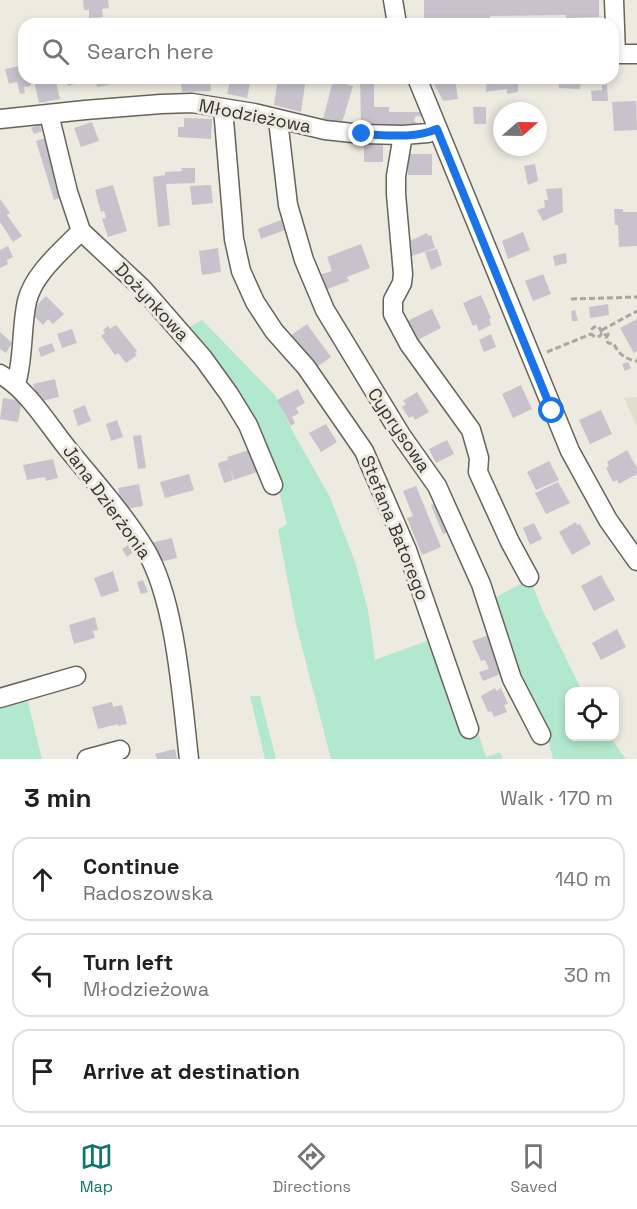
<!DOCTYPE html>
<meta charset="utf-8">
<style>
:root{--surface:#fff;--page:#f2f2f2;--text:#202124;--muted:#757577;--line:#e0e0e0;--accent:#0f766e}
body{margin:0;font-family:"Space Grotesk",sans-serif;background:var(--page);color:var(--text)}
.controls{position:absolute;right:18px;bottom:18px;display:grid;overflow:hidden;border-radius:12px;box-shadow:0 3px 9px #0003}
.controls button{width:54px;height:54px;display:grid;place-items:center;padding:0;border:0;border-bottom:2px solid var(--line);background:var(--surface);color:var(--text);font:30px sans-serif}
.compass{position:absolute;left:493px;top:102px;width:54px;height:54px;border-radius:50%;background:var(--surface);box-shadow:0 3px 9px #0003;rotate:70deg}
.stop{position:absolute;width:18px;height:18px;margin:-14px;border:4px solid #1a73e8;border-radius:50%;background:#fff}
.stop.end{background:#1a73e8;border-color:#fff;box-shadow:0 2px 6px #0008}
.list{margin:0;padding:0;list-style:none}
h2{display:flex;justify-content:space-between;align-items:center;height:78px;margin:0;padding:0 24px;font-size:26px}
h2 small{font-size:20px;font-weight:400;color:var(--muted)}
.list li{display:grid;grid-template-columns:39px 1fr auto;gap:18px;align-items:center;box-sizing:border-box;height:84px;margin:0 12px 12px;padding:0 12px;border:2px solid var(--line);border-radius:18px}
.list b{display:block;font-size:22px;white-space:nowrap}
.list p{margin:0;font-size:20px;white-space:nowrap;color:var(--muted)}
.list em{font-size:20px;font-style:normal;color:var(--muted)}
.icon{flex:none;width:33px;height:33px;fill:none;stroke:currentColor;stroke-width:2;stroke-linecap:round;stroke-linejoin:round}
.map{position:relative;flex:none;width:637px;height:759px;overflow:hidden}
.search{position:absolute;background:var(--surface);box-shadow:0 3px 9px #0003;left:18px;right:18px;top:18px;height:66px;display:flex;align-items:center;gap:15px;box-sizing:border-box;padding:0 21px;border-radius:18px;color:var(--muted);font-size:22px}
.sheet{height:366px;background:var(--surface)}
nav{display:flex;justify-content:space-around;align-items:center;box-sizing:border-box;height:84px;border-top:2px solid var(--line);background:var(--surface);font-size:16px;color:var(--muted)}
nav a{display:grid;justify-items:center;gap:3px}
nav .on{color:var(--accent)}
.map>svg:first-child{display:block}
.built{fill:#e3decc}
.green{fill:#b2e8cd}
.building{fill:#c7c3cc}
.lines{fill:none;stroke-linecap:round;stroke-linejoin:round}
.minor-casing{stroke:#66635a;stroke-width:21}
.path{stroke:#aaa7a0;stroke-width:3;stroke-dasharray:6 3;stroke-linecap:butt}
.minor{stroke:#fff;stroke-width:18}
.route{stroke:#1a73e8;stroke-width:8}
.labels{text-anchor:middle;stroke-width:6;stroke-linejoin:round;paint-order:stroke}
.street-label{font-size:18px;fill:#34332f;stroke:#edeae0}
</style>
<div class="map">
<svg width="637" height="759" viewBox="0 0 637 759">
<rect width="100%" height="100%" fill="#edeae0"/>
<path class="built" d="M637 397V427L624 398Z"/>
<path class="green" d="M202 320 275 395 294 434 330 497 355 562 368 610 375 660 432 639 477 730 486 757 500 752 503 759H331L296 624 278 530 287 524 277 483 186 329Z
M530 579 542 609 582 691 570 692V736L610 737 626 759H553L548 737 518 677 491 600Z
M26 694 42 759H0V701Z
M250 696H260L276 759H265Z"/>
<path class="building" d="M83 0H108L109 8 102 9 103 17 89 18V10H84Z
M424 0H599V17L566 18V15L490 16V19H444V24H424Z
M24 65V78H30L31 86 24 87 25 93 20 94 17 82 9 84 5 69Z
M55 78 60 99 39 103 34 81Z
M66 78H83L84 81 68 86Z
M95 78H116L117 83 97 87Z
M180 78H210L211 91 182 92Z
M231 78H251L247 98 227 94Z
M278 78H306L301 112 274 105Z
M360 78H374V107H389V112H420L421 117 416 116 414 120 418 125H361Z
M450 78H455L458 99 443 101 434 84 437 79Z
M487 78 518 79V92L507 94V89L486 92Z
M559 78H581L580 89 559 88Z
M333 81 353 86 342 123 323 119Z
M602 85H607L608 101H592L591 91 602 90Z
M636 101 637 130 614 131 612 102Z
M473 107H486V124H474Z
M184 118 212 119 211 139 178 137V127H184Z
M92 122 99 141 81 147 74 128Z
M39 124 42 131 34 134 31 128Z
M49 137 66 196 54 200 36 141Z
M364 143H383V162H364Z
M408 154H432V175H408Z
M535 164 538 181 528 185 524 166Z
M181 168H195V183L166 184 170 225 158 227 153 177 165 175V172L182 171Z
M113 185 127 231 108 237 102 219 106 218 104 211 101 212 95 190Z
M211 185 213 203 192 205 190 186Z
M562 188 563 212 543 221 537 210 545 207 544 200H548L546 189Z
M0 199 10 213 7 215 22 236 13 242 0 222Z
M614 209H623V212H637V246L619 247 618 225H615Z
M281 220 285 230 261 239 258 229Z
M523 232 530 250 508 259 502 241Z
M427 233 428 236 431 235 435 248 409 257 404 244Z
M361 244 370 268 347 277 349 281 325 290 319 275 332 271 327 257Z
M8 246 13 257 7 260 8 264 0 268V250Z
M218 248 221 272 202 275 199 251Z
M437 249 442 265 431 270 425 252Z
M566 253 567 263 555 266 553 256Z
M543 274 551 294 533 301 525 281Z
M481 295 491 318 489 319 491 325 479 331 476 324 473 326 463 303Z
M46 296 64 314 53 324 48 319 43 325 30 312Z
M608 304 609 315 590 318 589 307Z
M432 309 441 328 412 343 403 323Z
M575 310 578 321H572L571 311Z
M637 319V351L634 353 620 328Z
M307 324 331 357 314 369 290 336Z
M116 325 137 351 135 353 137 355 126 363 118 353 115 355 101 336 105 333 103 330 108 326 110 329Z
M72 329 77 343 62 348 57 334Z
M0 332 12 343 6 353 0 349Z
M491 334 496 347 484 352 479 340Z
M52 343 55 351 41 357 38 348Z
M628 362 631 368 625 371 622 364Z
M55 379 59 397 38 402 33 384Z
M521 385 532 409 513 418 502 394Z
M298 389 305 403 296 408 299 413 292 417 295 423 291 426 277 400Z
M417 392 429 412 415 420 413 416 409 418 402 407 406 404 403 401Z
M3 398 22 401 18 422 0 419Z
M85 405 91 421 78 426 73 410Z
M601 410 612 434 590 444 579 420Z
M117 420 123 437 111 441 106 424Z
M326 424 337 442 321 452 309 433Z
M141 435 146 468 138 469 133 436Z
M447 440 454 454 436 463 429 449Z
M249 450 257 472 234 480 229 466 233 480 224 483 218 464 220 462 228 460 227 457Z
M627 450 637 468V474L619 484 617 480 613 482 606 468 609 466 607 462Z
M53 459 58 478 46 481 45 477 27 480 23 465Z
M549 461 559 480 536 490 527 472Z
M189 474 194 490 165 498 160 482Z
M558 482 570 503 546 514 535 493Z
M139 484 143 506 122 510 118 488Z
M416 486 441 547 422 555 407 518 413 516 403 491Z
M438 502 450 531 443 534 431 505Z
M576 522 577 525 580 524 591 544 572 555 559 532Z
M534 523 542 539 530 545 523 528Z
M172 538 177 558 155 563 150 543Z
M132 542 137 549 127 557 122 549Z
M113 571 119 591 101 597 94 578Z
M601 575 615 600 594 611 581 586Z
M143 580 148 592 141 594 137 582Z
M95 617 98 630 93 631 95 638 74 644 69 625Z
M617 629 626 647 601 660 592 643Z
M489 635 505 672 483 681 479 672 489 669 485 660 481 661 472 641Z
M495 688 496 691 501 688 508 704 504 705 507 712 494 717 491 711 488 712 481 696Z
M112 702 113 707 122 705 127 724 118 726V724L98 729 92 707Z
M175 749 177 759H157L155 754Z"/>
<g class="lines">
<g class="minor-casing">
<path id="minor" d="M393 0 397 24
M614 0 616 54
M613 54H637
M417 78 570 451 608 520 637 561
M223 108 234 239 241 271 255 302 274 331 306 367 364 451 407 550 469 729
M49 114 68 192 81 231 142 288 203 358 229 394 248 425 273 485
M0 119 85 110 161 104 192 103 254 113 325 130 362 134 403 135 428 133 437 129
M278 120 288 205 304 260 325 310 401 435 437 486 481 584 512 679 541 735
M403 135 396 176V194L403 274 402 283 393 300V314L409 344 471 430 479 458 478 472 510 542 529 577
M0 374C28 390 47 423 67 448 94 481 123 513 145 549 176 600 182 699 189 759
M16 384C24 357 21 328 27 301 34 273 62 251 81 231
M0 698 76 676
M87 759 120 750"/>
</g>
<path class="path" d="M571 299 637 297
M602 330 637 311
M602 333 600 336 595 337 591 334V330L594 327H599L602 333 606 335
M609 333 606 338 608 343 614 344C618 354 627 360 637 361
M547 352 591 334"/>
<use href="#minor" class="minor"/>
</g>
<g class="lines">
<path class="route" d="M362 134C386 135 414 139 437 129L552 411"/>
</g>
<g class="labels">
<g class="street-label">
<text transform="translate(255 116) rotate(11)" y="6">Młodzieżowa</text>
<text transform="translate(152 302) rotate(47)" y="6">Dożynkowa</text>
<text transform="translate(399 430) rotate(56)" y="6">Cyprysowa</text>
<text transform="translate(107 502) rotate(54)" y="6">Jana Dzierżonia</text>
<text transform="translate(395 528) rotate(68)" y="6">Stefana Batorego</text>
</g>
</g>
</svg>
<div class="controls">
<button><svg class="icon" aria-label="locate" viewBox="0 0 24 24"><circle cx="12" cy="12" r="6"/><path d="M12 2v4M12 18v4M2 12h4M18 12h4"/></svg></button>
</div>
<svg class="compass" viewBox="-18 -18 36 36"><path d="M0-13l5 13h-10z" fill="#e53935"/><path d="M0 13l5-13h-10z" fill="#757577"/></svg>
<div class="stop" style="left:552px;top:411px"></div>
<div class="stop end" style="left:362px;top:134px"></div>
<div class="search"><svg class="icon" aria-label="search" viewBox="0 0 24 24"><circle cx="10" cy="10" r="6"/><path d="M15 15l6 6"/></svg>Search here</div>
</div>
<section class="sheet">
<h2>3 min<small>Walk · 170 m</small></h2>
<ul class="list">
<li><svg class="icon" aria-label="ahead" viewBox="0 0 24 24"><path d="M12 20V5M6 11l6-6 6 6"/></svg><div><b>Continue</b><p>Radoszowska</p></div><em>140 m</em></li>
<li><svg class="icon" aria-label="left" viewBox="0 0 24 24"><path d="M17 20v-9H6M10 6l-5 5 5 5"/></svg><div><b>Turn left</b><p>Młodzieżowa</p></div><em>30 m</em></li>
<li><svg class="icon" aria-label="arrive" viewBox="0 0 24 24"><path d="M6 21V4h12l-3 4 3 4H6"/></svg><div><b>Arrive at destination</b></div></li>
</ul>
</section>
<nav>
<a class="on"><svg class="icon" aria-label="map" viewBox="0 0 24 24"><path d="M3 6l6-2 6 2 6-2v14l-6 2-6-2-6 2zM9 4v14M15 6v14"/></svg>Map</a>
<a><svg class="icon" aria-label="directions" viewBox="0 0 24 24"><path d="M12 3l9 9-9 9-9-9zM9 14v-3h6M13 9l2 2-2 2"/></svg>Directions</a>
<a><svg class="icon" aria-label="saved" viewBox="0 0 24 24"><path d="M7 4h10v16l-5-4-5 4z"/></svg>Saved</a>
</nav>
